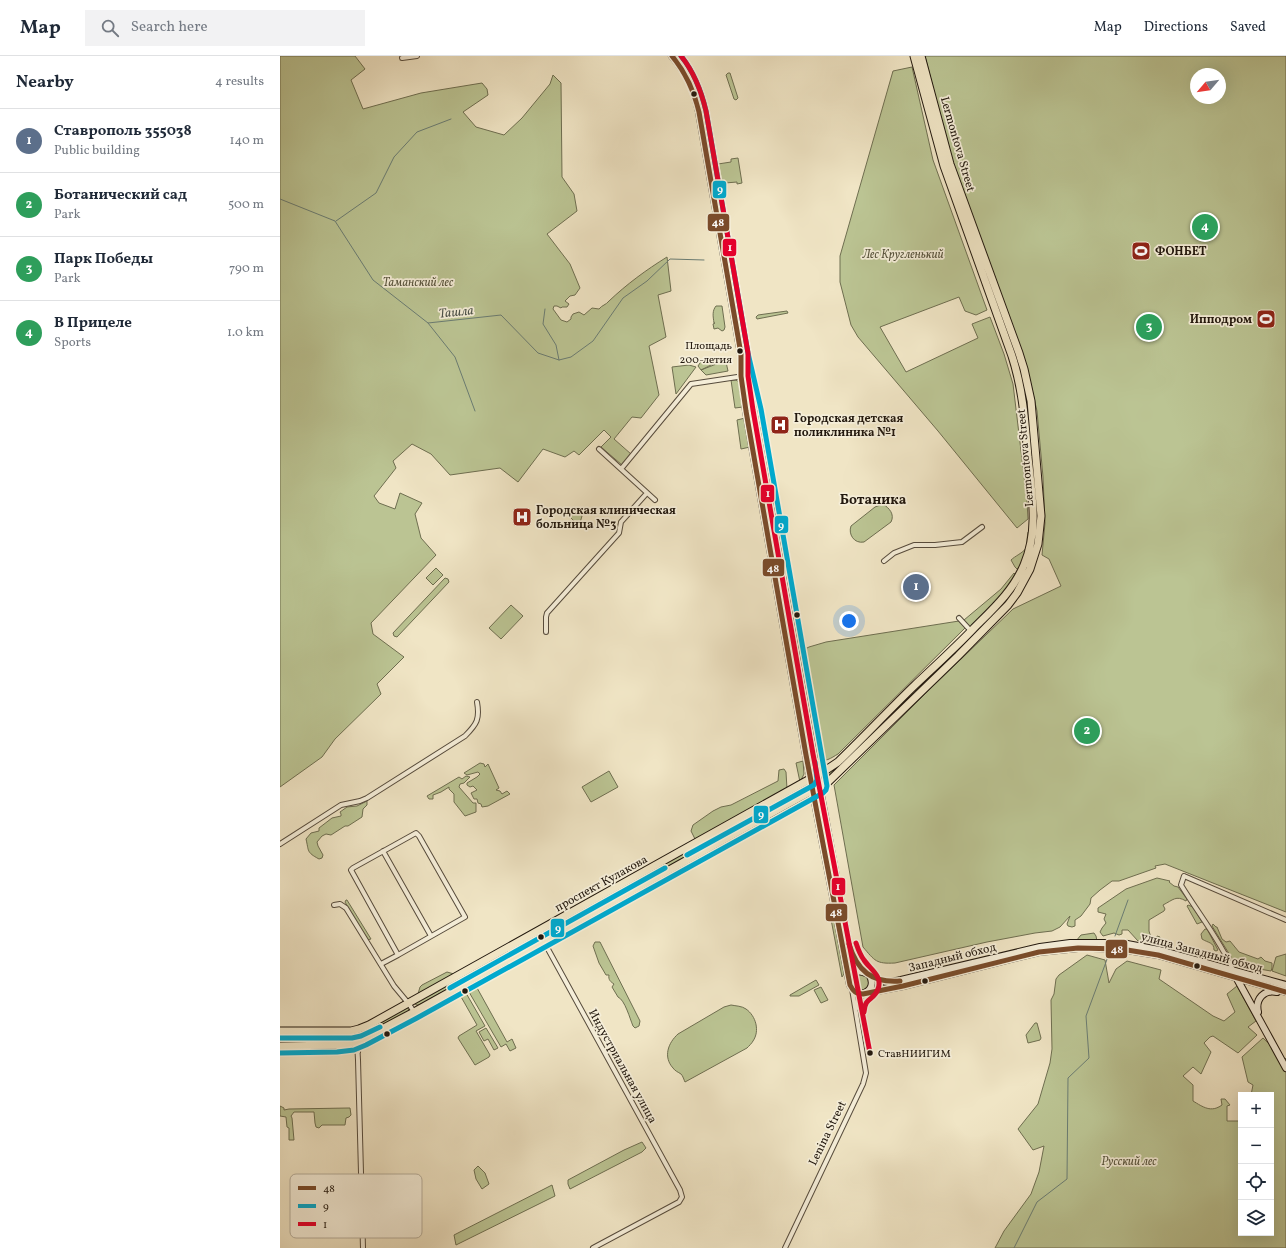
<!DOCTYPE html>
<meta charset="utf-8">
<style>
:root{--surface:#fff;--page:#f2f2f3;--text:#1f2937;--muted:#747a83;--line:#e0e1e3;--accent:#8f2418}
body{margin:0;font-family:Vollkorn,serif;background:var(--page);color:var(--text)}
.controls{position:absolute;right:12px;bottom:12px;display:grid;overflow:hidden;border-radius:0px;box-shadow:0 4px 16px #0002}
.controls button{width:36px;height:36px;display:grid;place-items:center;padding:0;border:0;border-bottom:1px solid var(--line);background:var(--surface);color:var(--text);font:20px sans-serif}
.compass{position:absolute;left:910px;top:12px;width:36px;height:36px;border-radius:50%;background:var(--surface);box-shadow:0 4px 16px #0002;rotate:241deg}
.you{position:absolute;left:569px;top:565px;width:14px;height:14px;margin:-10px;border:3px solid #fff;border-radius:50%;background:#1a73e8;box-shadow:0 0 0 6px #1a73e833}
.badge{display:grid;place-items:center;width:26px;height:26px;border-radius:50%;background:var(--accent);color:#fff;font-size:13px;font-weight:700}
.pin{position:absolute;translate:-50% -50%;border:2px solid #fff;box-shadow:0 1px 4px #0006}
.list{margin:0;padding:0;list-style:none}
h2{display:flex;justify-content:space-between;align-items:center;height:52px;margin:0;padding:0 16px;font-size:17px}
h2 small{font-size:13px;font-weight:400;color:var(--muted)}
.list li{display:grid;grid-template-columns:26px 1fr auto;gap:12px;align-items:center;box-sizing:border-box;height:64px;padding:0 16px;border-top:1px solid var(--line)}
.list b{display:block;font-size:15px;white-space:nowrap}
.list p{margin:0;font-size:13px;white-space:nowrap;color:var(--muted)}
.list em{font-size:13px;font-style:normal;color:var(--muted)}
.icon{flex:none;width:22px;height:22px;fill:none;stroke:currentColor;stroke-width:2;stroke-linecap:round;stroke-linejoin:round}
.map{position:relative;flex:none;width:1006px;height:1192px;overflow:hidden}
header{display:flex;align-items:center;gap:24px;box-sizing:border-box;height:56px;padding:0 20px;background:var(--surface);border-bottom:1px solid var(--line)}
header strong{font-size:19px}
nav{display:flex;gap:22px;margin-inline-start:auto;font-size:14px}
.search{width:280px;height:36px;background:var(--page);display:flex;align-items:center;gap:10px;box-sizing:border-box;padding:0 14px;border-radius:0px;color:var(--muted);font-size:15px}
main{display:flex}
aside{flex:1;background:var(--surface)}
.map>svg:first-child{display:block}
.green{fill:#bbc493;stroke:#6e6e50;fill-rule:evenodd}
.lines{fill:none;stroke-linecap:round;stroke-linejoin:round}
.stream{stroke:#6a7c73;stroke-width:1}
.minor-casing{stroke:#564b3c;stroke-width:6}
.secondary-casing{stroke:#22180e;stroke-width:8}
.primary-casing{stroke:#22180e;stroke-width:9}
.minor{stroke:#f5eed9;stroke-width:4}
.secondary{stroke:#f5eed9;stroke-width:6}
.primary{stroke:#f0e5c5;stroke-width:7}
.bus-1-casing{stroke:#f5eed9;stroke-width:8}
.bus-2-casing{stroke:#f5eed9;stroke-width:8}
.bus-3-casing{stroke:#f5eed9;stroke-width:8}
.bus-1{stroke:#7a4b2a;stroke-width:5}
.bus-2{stroke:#00a9ce;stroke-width:5}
.bus-3{stroke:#e4002b;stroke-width:5}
.bus-dot{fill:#22180e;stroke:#f5eed9;stroke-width:1.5}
.labels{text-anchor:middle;stroke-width:3.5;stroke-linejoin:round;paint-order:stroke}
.bus-label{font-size:11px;fill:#22180e;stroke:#f5eed9;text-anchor:end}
.street-label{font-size:12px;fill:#22180e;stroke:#f5eed9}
.poi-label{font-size:12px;font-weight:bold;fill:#22180e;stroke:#f5eed9;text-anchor:start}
.park-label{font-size:12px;font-style:italic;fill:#58543d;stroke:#f5eed9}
.water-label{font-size:13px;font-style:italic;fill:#4c5249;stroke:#f5eed9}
.quarter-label{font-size:14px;font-weight:bold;fill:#22180e;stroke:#f5eed9}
.key{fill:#f5eed9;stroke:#b6ae9c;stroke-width:1}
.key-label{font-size:11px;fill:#22180e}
.line-badge{stroke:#f5eed9;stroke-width:1.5}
.badge-label{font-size:11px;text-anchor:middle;font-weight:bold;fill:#fff}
</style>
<header>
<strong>Map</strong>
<div class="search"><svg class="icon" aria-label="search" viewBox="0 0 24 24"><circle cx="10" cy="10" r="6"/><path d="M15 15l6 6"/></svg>Search here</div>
<nav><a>Map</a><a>Directions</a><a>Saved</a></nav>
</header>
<main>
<aside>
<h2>Nearby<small>4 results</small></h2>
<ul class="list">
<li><span class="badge" style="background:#5c6f8a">1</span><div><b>Ставрополь 355038</b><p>Public building</p></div><em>140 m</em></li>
<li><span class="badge" style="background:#2e9e5b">2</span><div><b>Ботанический сад</b><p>Park</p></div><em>500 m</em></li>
<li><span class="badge" style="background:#2e9e5b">3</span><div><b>Парк Победы</b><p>Park</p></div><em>790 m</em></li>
<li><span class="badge" style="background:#2e9e5b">4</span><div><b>В Прицеле</b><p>Sports</p></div><em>1.0 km</em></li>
</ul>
</aside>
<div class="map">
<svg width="1006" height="1192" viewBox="0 0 1006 1192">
<rect width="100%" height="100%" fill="#f0e5c5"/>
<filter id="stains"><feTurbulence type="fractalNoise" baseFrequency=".005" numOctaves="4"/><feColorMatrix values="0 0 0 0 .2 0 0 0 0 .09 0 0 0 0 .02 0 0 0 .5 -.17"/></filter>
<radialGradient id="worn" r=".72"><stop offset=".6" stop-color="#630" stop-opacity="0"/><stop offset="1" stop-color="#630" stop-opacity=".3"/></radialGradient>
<path class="green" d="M0 0H75L85 13 71 24 83 53 141 37 202 27 207 33 208 39 183 56 196 71 224 79 242 62 270 28 273 19 281 27 282 121 294 138 297 155 267 178 290 208 300 232 295 239 290 240 285 245 289 248 287 251H282L281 252 277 250H274L273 253 281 264 287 266 291 263V261L293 258 299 256 304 259 312 252 319 253C322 249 326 249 329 245 347 228 366 214 387 201L391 235 378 239 386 281 369 290 379 339 361 362 352 361 334 383 351 398 342 409 321 391 331 381 324 374 299 399 294 395 285 401 263 393 238 426 220 412 170 419 151 398 132 388 113 405 116 412 94 440 99 447 115 453 120 437 142 447 135 458 141 482 156 499 91 567 93 578 124 601 97 628 101 638 55 683 42 701 0 731Z
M645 0H1006V856L885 808 875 810 876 812 839 825H832L820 834 811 842 810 848 801 860 795 864V870L792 871 788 870 787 868 790 860 780 871 772 875 755 877 707 886 615 907C596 908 595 905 583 891L554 729 653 630 733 553 781 530 769 503 762 499 765 467 763 421 757 355 748 316 717 227 672 106ZM916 18H940V42H916Z
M632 11 653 104 707 254 696 259 685 255 679 241 600 271 626 316 698 282 692 268 710 261 724 298 733 328 747 445 748 463 737 472 658 375 578 281 571 269 560 226V200L613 15Z
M448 17H450L458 42 456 44 454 43 446 19Z
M458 102 462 127 457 128V126L445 127V130L442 131 438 108 451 106V103Z
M668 111 742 314 748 346 758 444V474L752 501 735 536 717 557 636 635 635 633 740 523 756 444 746 346Z
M457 223 458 225 464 264 462 265 455 225Z
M436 250H442L445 271 444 274 442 275 438 272 434 273 433 268 435 267H434C433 260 432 255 436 250Z
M507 255 508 257 477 263 476 261 478 259Z
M434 302 435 304H439V305L421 314 418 310 422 304Z
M444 305V306H446L448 315 426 319 421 314Z
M409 309 416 311 396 338 392 311Z
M451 324H456L459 326 463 351 455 352Z
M467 339H469L497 507H495L469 355Z
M465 362 470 391 461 393 457 364Z
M603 448C609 452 615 458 611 466L584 486C574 488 568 478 571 470L595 451Z
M296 455 302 460 299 470 287 458Z
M750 475 748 486 740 511 737 513 735 511 731 504C735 500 743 497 746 492 747 488 747 481 748 476Z
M156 512 163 519 153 529 146 522Z
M499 516 532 706V707H530L497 517Z
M734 517 736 519 731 529 693 569 690 571 684 564 721 533Z
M165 522 168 523 169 526 117 581 114 580 113 577Z
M231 549 243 560 221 583 209 572Z
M679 565 685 572 558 698C551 702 545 707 537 703L519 596 529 591 546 586Z
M632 636 634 638 545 724 544 722Z
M523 705 524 718 520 726 516 707Z
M200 707 204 708 205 711 208 708 219 732 216 734 220 735 222 738 227 735 230 738 208 750 202 751 201 748 198 747 197 743H194L191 737 197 734 193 730 190 731 187 729V727L197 721 200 718 198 716 187 719 184 717Z
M504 713 506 716 507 733 416 785 411 775 413 769 433 755 441 751 451 749 498 725 499 714Z
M329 715 338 731 311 746 302 731Z
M186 720 190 721 184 727 180 728 179 731 193 747H196V756L185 760 174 746V738L169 733V731L161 736 153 739V743H149L147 740 179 721 182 723Z
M521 732 524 734 523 736 139 949H136L135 947 136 945Z
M537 742H539L567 890 578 912 570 917Z
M87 745V749L83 753 82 761 68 770H65L51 779 46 778 42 780 37 786 38 790 43 799 42 802 39 803C26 796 29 795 26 783L31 777 39 775V772L52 762 61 760V758L60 756 67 751 77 750Z
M877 822 890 825 889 826 894 830 898 831 907 843 906 845C896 839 893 844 883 849L885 853 884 855 869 864V875L872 885 874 886 877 880 880 881 879 884 876 887 858 885 848 874H842V878L839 879 834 877 823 880 820 876 822 872 826 867 824 863 826 858 818 856V852L846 833Z
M66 844H67L91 883 87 884 65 846Z
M908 849 913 851 922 866 917 868 907 850Z
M550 858 552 859 554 864 564 918 562 921Z
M933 868 936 871H937L942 883 946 886 950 885 959 896 978 903 981 901 985 905 992 907V912L991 915 956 909 932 870Z
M925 873H927L938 894 936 895 934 894C934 886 928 887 922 883L921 878Z
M814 877 816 880 817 885H796L801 879Z
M315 886H320L360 965 359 970 355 972 353 970C350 963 345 944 338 941L332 931 334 928C331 926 328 924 329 919H326L319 907 313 890Z
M1006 898V920L992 915 996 901Z
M807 899 825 904 829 927 836 913 847 905 881 914 879 923 933 960 944 965 955 956 947 938 957 930 976 965 968 971 977 979 958 997 933 980 930 981 924 987 931 996 921 1018 913 1011 903 1020 913 1029V1045C923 1051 931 1057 942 1049L941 1043H945L950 1049 947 1050V1065H961V1177H991V1039H971L973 1029 968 1026 962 1001 983 982 1005 1003 1006 1002V1192H715L724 1175 751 1138 759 1116 764 1090 753 1094 738 1073 758 1048 770 1007 772 993 771 944 774 938 776 923 779 919Z
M167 916 174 918 138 938 140 931 142 929Z
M573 926a8 8 0 1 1 16 0a8 8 0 1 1-16 0Z
M536 924 539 929 519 940H510V939Z
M196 930 227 986 232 983 236 992 230 995 226 988 221 991 189 936 191 935 190 933Z
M541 931 548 944 541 947 534 934Z
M183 937 184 939 186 937 205 970 196 975 210 999 209 1001 195 1009 178 982 179 980 197 969 180 939Z
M451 949C456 950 462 950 466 953 476 960 480 975 473 985 472 987 469 990 467 992L405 1026C404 1024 403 1020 401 1018 398 1016 395 1015 393 1012 383 1001 388 987 398 978L444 951Z
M126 951 128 952 129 955 82 981 80 980V977Z
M755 967H757L761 982 760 984 748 987 746 979Z
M206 972 218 992 214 994 208 983 204 985 199 976Z
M69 977 73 980V982L70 985 0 987V978Z
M0 1050 4 1052V1054L9 1053 68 1052H70L71 1059 69 1061 66 1062 65 1069H42L39 1072 36 1071 35 1067 34 1056H14L11 1060 12 1062 14 1084H9V1072L7 1071 6 1061 0 1060Z
M362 1086 366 1092 362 1096 290 1133 288 1128V1124L344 1094Z
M198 1110 205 1117 209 1128 202 1133 196 1123 194 1114Z
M272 1129 275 1140 176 1189 174 1179Z"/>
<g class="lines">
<path class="stream" d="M0 143 55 165 93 224 148 267 221 259 258 297 279 304 291 301 313 285 343 242 367 225 390 203 424 204
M56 165 96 137 114 101 137 76 171 63
M265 253 263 268 276 289 279 304
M148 267 175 301 195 355
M835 880 848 844
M734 1192 757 1146 787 1123 788 1022 809 1002 806 960 829 898"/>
<g class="minor-casing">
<path id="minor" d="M122 2 137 0
M319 393 375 444
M341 413 411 328 464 320
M604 505 614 497 634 489H655L682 486 702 471
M679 562 691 575
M266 576V561L267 557 339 477 341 466 367 437
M0 788 61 749 80 745 87 742 185 680C197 668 200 663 197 646
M103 795 151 880
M54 849 60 848 66 852 114 930 129 948 134 956
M263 884 400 1134 402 1141 399 1146 313 1192
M101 908 118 899 71 814 73 812 136 777 139 780 185 861 118 899
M953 914C940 884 918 857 901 829L904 820 1006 864
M577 952 578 945 583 938
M77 986 78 1004 83 1192
M63 990 71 992 78 996
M505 1192 583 1028 586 1017 572 933"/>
</g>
<g class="secondary-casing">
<path id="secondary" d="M392 0C407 18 414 32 419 56L461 298 466 320 474 354 534 702 568 885 572 899 584 916
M461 310 466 355 526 699 570 929 575 936 578 938C589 938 595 930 590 920
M956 921 1006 1012
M570 925C575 906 591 921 602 925 608 927 615 925 621 924L760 891 790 887H842L879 894 1006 929
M586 937 623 930 759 896 798 892H813L841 893 878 899 1006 936
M978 956C975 943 984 933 997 936"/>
</g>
<g class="primary-casing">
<path id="primary" d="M0 975H71L79 973 89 969 546 714 558 706C584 681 609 654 635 629 655 610 675 592 694 572 713 553 733 535 744 509 759 474 752 438 748 401 745 366 743 334 732 300L664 110 634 0
M0 990 57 989 73 987 83 983 134 956 515 744 548 726 678 600 728 549 737 537 750 513 758 488 761 460 751 345 744 313 739 297 670 108 641 0"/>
</g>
<use href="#minor" class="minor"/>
<use href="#secondary" class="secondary"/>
<use href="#primary" class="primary"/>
<g class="bus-1-casing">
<path id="bus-1" d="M392 0C406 17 414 35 419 56L461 298V320L466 355 526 699 570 929C573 935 576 938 583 938L623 930 759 896 798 892 841 893 878 899 1006 936
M569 888C577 915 592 927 620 925"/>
</g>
<g class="bus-2-casing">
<path id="bus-2" d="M407 799 534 729 537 724 535 706
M170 932 385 812
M0 982H72L81 980 100 971
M0 997 57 996 74 994 86 989 137 962 543 737 546 734 547 730 481 353 468 297 426 55C421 34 414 16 401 0"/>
</g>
<g class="bus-3-casing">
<path id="bus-3" d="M401 0C414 16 421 34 426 55L468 297V320L473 354 533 698 590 997
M576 887C578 893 580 899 584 904 590 913 603 920 598 933 594 945 585 940 584 956"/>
</g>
<use href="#bus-1" class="bus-1"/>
<use href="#bus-2" class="bus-2"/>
<use href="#bus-3" class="bus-3"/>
</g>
<defs>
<g id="stadium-square" transform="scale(1)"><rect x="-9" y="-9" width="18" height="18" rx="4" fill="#8f2418" stroke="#f5eed9"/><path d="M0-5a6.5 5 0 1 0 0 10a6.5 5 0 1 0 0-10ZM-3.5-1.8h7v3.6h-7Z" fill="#fff"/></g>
<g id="hospital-square" transform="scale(1)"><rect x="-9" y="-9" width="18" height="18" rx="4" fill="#8f2418" stroke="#f5eed9"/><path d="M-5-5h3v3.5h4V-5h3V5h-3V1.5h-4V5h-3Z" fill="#fff"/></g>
</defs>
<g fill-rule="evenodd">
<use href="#stadium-square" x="861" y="195"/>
<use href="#stadium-square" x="986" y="263"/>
<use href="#hospital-square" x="500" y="369"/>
<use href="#hospital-square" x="242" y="461"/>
</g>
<g class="bus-dot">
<circle cx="414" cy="38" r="3.5"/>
<circle cx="460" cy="295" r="3.5"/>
<circle cx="517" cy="559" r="3.5"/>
<circle cx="261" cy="881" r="3.5"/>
<circle cx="917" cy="910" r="3.5"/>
<circle cx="645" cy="925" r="3.5"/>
<circle cx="185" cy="935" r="3.5"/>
<circle cx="107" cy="978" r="3.5"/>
<circle cx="590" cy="997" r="3.5"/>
</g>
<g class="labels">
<g class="bus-label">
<text x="452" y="293">Площадь<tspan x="452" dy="14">200-летия</tspan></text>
<text x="598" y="1001" text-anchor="start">СтавНИИГИМ</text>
</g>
<g class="street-label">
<text transform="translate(678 88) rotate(74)" y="4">Lermontova Street</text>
<text transform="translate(745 402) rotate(-95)" y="4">Lermontova Street</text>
<text transform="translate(321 827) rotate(-29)" y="4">проспект Кулакова</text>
<text transform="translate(922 896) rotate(15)" y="4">улица Западный обход</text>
<text transform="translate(672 901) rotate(-14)" y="4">Западный обход</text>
<text transform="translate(343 1010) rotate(61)" y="4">Индустриальная улица</text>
<text transform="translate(547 1077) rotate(-64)" y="4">Lenina Street</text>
</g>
<g class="poi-label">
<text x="875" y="199">ФОНБЕТ</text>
<text x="972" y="267" text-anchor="end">Ипподром</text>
<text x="514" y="366">Городская детская<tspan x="514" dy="14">поликлиника №1</tspan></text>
<text x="256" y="458">Городская клиническая<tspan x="256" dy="14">больница №3</tspan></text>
</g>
<g class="park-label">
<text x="623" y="202">Лес Кругленький</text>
<text x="138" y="230">Таманский лес</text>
<text x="849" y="1109">Русский лес</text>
</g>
<g class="water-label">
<text transform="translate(176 255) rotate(-6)" y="5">Ташла</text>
</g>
<g class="quarter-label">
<text x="593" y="448">Ботаника</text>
</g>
</g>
<rect x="10" y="1118" width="132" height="64" rx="6" class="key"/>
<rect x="18" y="1130" width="18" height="4" fill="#7a4b2a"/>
<rect x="18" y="1148" width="18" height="4" fill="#00a9ce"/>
<rect x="18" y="1166" width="18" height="4" fill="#e4002b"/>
<g class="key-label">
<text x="43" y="1136">48</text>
<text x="43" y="1154">9</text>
<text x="43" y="1172">1</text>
</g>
<g class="line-badge">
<rect x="432" y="124" width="15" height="19" rx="4" fill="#00a9ce"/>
<rect x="427" y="157" width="23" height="19" rx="4" fill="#7a4b2a"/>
<rect x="442" y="182" width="15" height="19" rx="4" fill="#e4002b"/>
<rect x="480" y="428" width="15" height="19" rx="4" fill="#e4002b"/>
<rect x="494" y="459" width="15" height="19" rx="4" fill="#00a9ce"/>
<rect x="482" y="502" width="23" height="19" rx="4" fill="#7a4b2a"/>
<rect x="473" y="749" width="16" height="19" rx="4" fill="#00a9ce"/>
<rect x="551" y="821" width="15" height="19" rx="4" fill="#e4002b"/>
<rect x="545" y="847" width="23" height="19" rx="4" fill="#7a4b2a"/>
<rect x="270" y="862" width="15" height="20" rx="4" fill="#00a9ce"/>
<rect x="825" y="883" width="23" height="20" rx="4" fill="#7a4b2a"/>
</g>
<g class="badge-label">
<text x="440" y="137">9</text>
<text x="438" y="170">48</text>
<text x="450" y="195">1</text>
<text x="488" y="441">1</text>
<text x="501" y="473">9</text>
<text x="493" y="516">48</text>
<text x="481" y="762">9</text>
<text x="558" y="834">1</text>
<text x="556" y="860">48</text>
<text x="278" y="876">9</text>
<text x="837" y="897">48</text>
</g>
<rect width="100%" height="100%" filter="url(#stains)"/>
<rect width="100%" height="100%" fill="url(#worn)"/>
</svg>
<div class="controls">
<button>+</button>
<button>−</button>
<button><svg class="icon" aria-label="locate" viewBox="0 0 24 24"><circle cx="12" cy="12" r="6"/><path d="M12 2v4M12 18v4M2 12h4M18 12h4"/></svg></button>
<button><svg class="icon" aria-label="layers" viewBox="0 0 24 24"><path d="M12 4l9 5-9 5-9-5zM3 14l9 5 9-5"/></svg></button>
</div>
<svg class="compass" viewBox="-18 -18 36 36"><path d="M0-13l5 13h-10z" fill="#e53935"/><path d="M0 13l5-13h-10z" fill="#747a83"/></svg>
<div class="you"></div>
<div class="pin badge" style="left:636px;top:531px;background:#5c6f8a">1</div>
<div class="pin badge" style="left:807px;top:675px;background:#2e9e5b">2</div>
<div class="pin badge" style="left:869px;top:271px;background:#2e9e5b">3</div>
<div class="pin badge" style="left:925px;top:171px;background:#2e9e5b">4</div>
</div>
</main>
